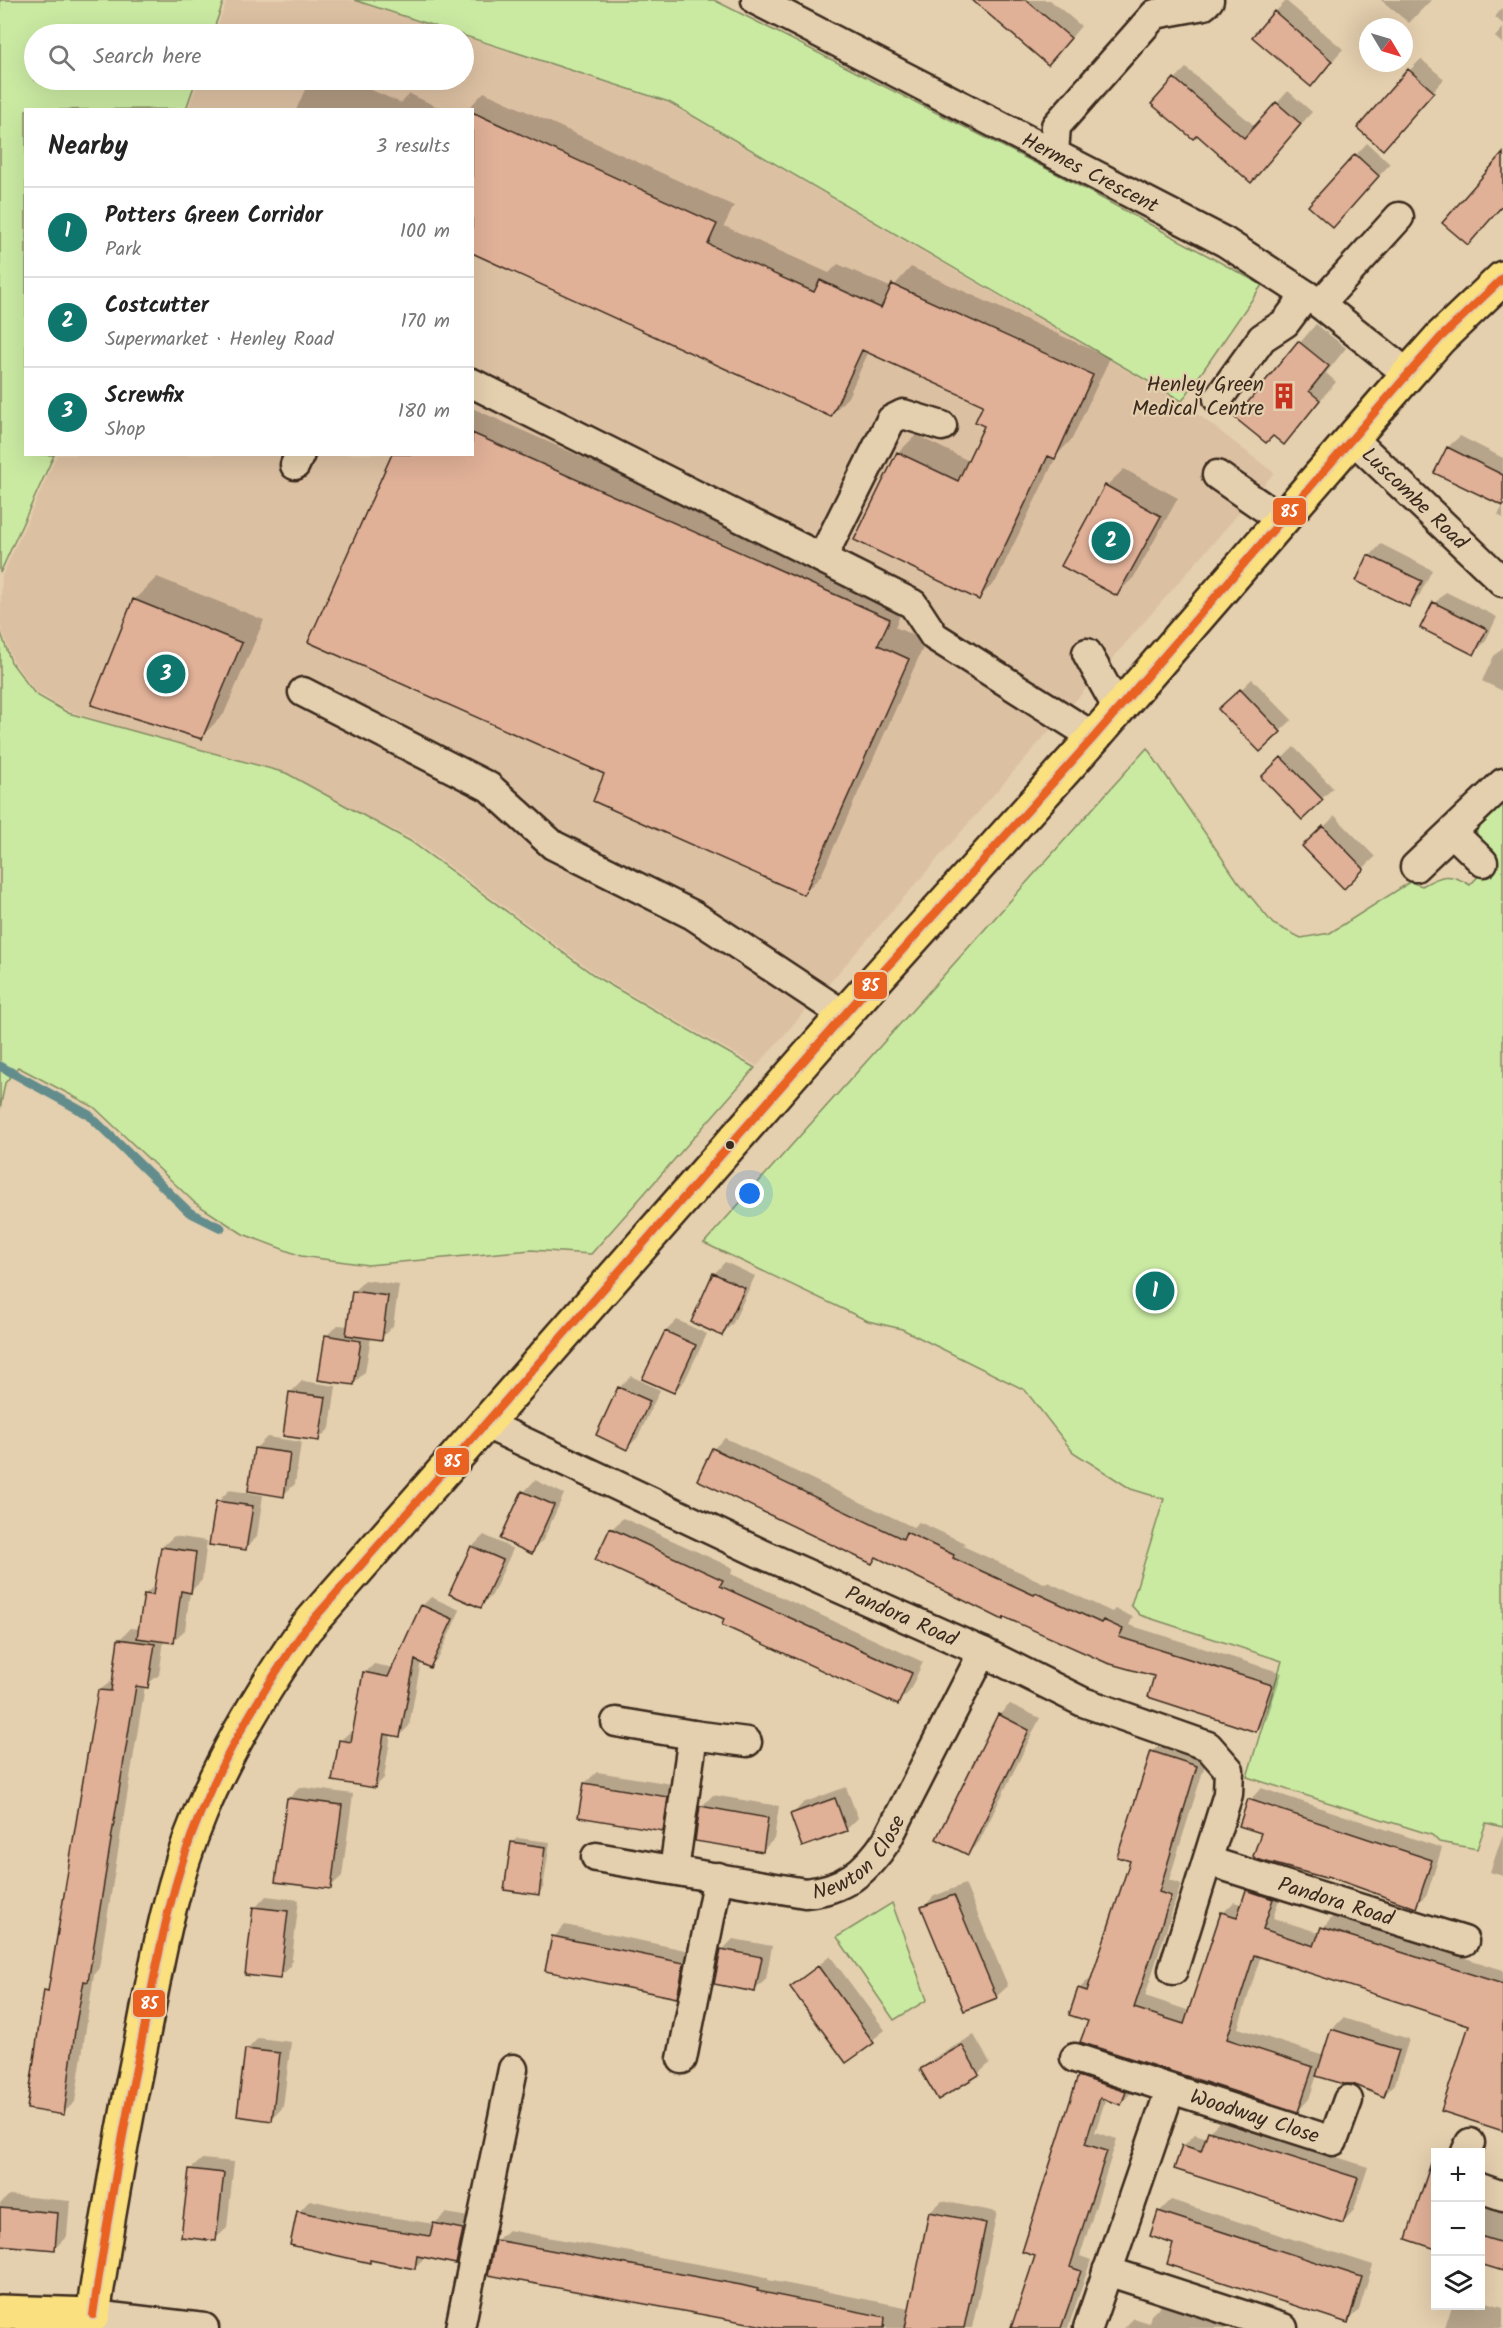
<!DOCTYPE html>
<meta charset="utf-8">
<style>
:root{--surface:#fff;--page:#f6f6f6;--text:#222;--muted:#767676;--line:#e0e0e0;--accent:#0f766e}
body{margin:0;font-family:Kalam,sans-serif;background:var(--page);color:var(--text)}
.controls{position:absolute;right:18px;bottom:18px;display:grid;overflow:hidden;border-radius:0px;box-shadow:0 6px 24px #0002}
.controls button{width:54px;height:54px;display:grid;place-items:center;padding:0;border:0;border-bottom:2px solid var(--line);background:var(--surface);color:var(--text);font:30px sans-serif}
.compass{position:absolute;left:1359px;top:18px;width:54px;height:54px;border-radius:50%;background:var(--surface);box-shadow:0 6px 24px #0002;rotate:128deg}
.you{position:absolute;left:750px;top:1194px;width:21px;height:21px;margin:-15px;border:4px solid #fff;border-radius:50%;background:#1a73e8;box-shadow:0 0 0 9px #1a73e833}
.badge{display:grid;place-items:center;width:39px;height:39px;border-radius:50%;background:var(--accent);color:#fff;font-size:20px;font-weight:700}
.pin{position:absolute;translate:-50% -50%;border:3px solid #fff;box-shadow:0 2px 6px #0006}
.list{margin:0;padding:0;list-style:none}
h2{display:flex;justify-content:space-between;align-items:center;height:78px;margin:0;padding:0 24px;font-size:26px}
h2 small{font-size:20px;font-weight:400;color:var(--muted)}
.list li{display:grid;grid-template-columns:39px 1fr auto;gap:18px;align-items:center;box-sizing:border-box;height:90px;padding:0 24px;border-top:2px solid var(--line)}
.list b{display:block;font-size:22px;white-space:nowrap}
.list p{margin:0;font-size:20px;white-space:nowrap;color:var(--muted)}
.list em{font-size:20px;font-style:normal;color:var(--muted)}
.icon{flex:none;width:33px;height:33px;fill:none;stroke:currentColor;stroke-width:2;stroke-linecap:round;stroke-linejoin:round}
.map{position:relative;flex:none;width:1503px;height:2328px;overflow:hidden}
.search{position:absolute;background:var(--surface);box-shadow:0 6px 24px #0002;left:24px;top:24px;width:450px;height:66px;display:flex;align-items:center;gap:15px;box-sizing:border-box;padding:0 21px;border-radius:33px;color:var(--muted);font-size:22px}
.panel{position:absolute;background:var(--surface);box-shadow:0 6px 24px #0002;left:24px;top:108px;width:450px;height:348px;border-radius:0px}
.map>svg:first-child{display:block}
.built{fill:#dcc0a2}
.green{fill:#caeaa2;stroke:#828a60;stroke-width:1.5}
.shadow{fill:#0003}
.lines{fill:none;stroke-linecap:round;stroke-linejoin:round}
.stream{stroke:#638d8c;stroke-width:9}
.building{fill:#e0b097;stroke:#3b2a1e;stroke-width:1.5}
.minor-casing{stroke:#3b2a1e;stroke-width:33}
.major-casing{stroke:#3b2a1e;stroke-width:38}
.minor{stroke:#e4cfae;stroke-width:28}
.major{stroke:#fbe080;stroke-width:33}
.bus-1-casing{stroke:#e4cfae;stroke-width:12}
.bus-1{stroke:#e96222;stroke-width:8}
.bus-dot{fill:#3b2a1e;stroke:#e4cfae;stroke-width:2}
.labels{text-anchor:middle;stroke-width:4.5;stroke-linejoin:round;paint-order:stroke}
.street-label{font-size:21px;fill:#3b2a1e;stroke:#e4cfae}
.poi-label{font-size:21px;fill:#3b2a1e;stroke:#e4cfae;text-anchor:end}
.line-badge{stroke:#e4cfae;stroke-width:2}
.badge-label{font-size:16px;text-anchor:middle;font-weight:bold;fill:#fff}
</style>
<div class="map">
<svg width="1503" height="2328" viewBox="0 0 1503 2328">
<rect width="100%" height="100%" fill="#e4cfae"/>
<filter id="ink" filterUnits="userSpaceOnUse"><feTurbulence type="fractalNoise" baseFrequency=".0167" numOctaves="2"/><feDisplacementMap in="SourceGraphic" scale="12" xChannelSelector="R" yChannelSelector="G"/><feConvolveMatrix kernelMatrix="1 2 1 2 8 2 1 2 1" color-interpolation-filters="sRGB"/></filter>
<g filter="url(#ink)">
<path class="built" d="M227 0H350L457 34H215Z
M464 37 668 103 1186 405 1274 473 757 1066 599 976 411 838 281 776 69 711 36 692 13 661 0 625 2 576 57 455 472 454V110L188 109 199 80H464Z"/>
<path class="green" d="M0 0H224L212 34H34V80H196L186 109 26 110V454L54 455 0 573Z
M354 0H714L1057 174 1262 285 1182 401 669 102Z
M0 630 11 662 35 694 68 713 286 773 410 841 598 978 755 1068 591 1254 531 1250 368 1265 301 1256 243 1234 195 1203 94 1107 18 1067 5 1083 0 1109Z
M1147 748 1237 880 1273 924 1301 938 1330 933 1410 882 1422 886C1442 875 1449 872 1470 885L1488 866C1469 824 1474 826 1503 793V1827L1486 1823 1477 1849 1439 1842 1432 1835 1247 1777 1282 1661 1140 1615 1131 1605 1164 1499 1131 1489 1073 1452 1025 1390 902 1329 868 1321 704 1243Z
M892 1903 927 2000 894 2020 837 1937Z"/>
<path class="shadow" d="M975 0H1050L1081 26 1060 51Z
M1381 0H1431L1409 23Z
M1286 1 1343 49 1311 85 1275 12Z
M1503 7V24L1495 17Z
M1503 28V44L1495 37Z
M1421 59 1444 79 1383 148 1410 70Z
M1186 68 1256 127 1288 91 1312 112 1262 169 1175 79Z
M313 80H349L401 103 410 94 444 110H296L307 85Z
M484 92 734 206 724 226 829 273 838 264 892 288 911 267 1110 358 1072 439 1057 455 996 581 979 598 856 539 898 453 916 435 969 461 986 426 985 404 869 351 848 397 831 415 472 252V110H467Z
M1367 143 1390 164 1344 214 1310 206Z
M1316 324 1346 348 1326 373 1336 382 1283 443 1273 434 1237 417Z
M472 408 906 601 895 627 926 641 821 876 804 893 606 773 472 454Z
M1460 436 1503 458V478L1436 472 1448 447Z
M1124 469 1178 498 1134 577 1117 594 1106 486Z
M1503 506V518L1498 515Z
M1381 544 1432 570 1420 594 1409 606 1370 556Z
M157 577 264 620 224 714 201 737 134 600Z
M1446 592 1497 617 1485 642 1474 653 1435 603Z
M1503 647V691L1482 681 1494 656Z
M1252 679 1292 720 1260 750 1221 709Z
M1294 747 1333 788 1302 818 1263 777Z
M1335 816 1375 857 1344 887 1304 846Z
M725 1262 755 1276 733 1323 722 1334 714 1274Z
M365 1280 399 1285 393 1326 381 1338 371 1337 365 1372 354 1383 326 1336 338 1325 348 1326 354 1291Z
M677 1320 707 1334 685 1380 674 1392 666 1331Z
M631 1376 660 1390 638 1437 627 1448 619 1388Z
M302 1381 336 1386 330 1428 319 1439 291 1392Z
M267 1437 301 1442 295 1484 283 1495 256 1448Z
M725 1438 913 1527 919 1522 965 1543 963 1546 1046 1584 1048 1582 1112 1612 1115 1609 1133 1617 1129 1625 1282 1673 1267 1719 1256 1730 1156 1675 878 1556 872 1562 713 1449Z
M535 1480 564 1494 543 1540 531 1552 502 1538 524 1492Z
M229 1490 263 1495 257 1537 245 1549 218 1502Z
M623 1518 733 1568 731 1574 923 1662 909 1692 897 1703 726 1618 612 1529Z
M484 1535 513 1549 492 1595 480 1607 451 1593 473 1546Z
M174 1536 207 1541 202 1580 190 1592 185 1630 173 1641 164 1640 159 1675 145 1686 99 1968 94 1974 75 2102 63 2113 46 1991 51 1986 100 1690 114 1679 120 1639 131 1628 140 1629 145 1594 157 1583 162 1547Z
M431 1597 460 1610 439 1657 430 1666 421 1661 409 1726 400 1735 391 1734 384 1778 375 1787 341 1740 350 1732H354L365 1673 374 1664 394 1668 422 1606Z
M1010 1704 1040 1718 979 1842 968 1853 999 1715Z
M1164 1741 1208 1755 1169 1880 1181 1884 1145 1996 1190 2011 1223 1913 1234 1902 1243 1905 1247 1891 1258 1879 1283 1887 1273 1918 1320 1933 1333 1916 1503 1970V2130L1471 2024 1261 1955 1238 2028 1324 2056 1332 2029 1343 2018 1409 2039 1395 2084 1384 2095 1353 2083 1317 2075 1309 2099 1298 2111 1090 2020 1079 1989 1091 1977 1093 1978 1132 1860 1152 1752Z
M597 1772 678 1785 674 1818 662 1830 585 1783Z
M300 1787 353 1794 342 1876 330 1887 288 1799Z
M846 1787 858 1818 846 1830 792 1815 803 1803Z
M1261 1788 1442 1848 1427 1894 1416 1906 1263 1833 1250 1800Z
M713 1795 779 1806 774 1839 762 1851 701 1807Z
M1503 1834V1876L1490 1872Z
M517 1838 550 1842 543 1888 538 1893 512 1843Z
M965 1884 1008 1986 996 1997 923 1908 934 1896Z
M266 1896 299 1900 291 1966 280 1977 255 1908Z
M565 1925 695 1952 688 1985 677 1996 554 1937Z
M733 1939 772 1946 766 1979 755 1990 722 1950Z
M830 1956 885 2030 846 2061 792 1987Z
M974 2035 990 2063 978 2074 922 2069 934 2058Z
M258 2038 291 2042 283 2107 272 2119 247 2050Z
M1091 2066 1136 2080 1132 2092 1121 2103 1106 2098 1095 2132 1117 2139 1080 2256 1091 2260 1068 2328H1013L1037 2255 1080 2077Z
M1221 2120 1368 2167 1354 2210 1343 2222 1183 2146 1195 2134 1207 2138 1209 2132Z
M202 2159 234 2162 227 2228 215 2239 190 2170Z
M9 2195 70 2201 67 2236 54 2249 0 2244V2204Z
M310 2200 371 2214 434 2224 446 2213 474 2218 467 2251 456 2262 426 2256 415 2267 371 2259 369 2261 299 2212Z
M1171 2200 1373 2265 1359 2310 1347 2321 1175 2243 1159 2212Z
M942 2201 997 2212 972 2328H769L770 2325 496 2241 508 2230 753 2274 768 2278V2280L910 2308 930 2212Z
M1480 2202 1503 2209V2270L1480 2262Z
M1480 2300 1503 2307V2328H1445L1452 2306H1480Z
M1163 2304 1237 2328H1124L1134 2318 1149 2323 1151 2315Z"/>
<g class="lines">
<path class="stream" d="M0 1066 89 1115 189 1212 221 1228"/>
</g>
<path class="building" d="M972 0H1026L1071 38 1048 65Z
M1274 11 1332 61 1311 87 1252 37Z
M1408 69 1434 92 1383 150 1357 128Z
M1174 78 1244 138 1276 102 1301 124 1251 183 1197 135 1193 139 1151 104Z
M472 112 717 224 708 244 814 292 820 280 881 308 892 284 1093 375 1055 459 1048 456 979 600 854 540 897 452 958 481 984 426 975 422 983 405 862 350 831 417 472 253Z
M1503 153V205L1468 245 1442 223Z
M1355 154 1379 176 1333 228 1308 206Z
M1298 341 1329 366 1309 391 1320 400 1284 445 1273 436 1266 443 1235 418Z
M472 433 890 619 878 645 909 659 804 895 593 801 604 774 308 642 392 454H472Z
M1447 447 1503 475V506L1434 473Z
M1105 485 1161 516 1117 596 1061 566Z
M1368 555 1422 581 1409 607 1356 581Z
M133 599 242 643 202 739 91 705Z
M1433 602 1487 629 1474 655 1420 628Z
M1240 689 1281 732 1260 752 1218 709Z
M1281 757 1323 800 1302 820 1261 777Z
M1323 826 1364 869 1344 889 1302 846Z
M713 1273 745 1288 722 1336 691 1322Z
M352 1291 388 1296 382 1340 346 1335Z
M665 1331 696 1345 674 1393 642 1379Z
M325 1335 361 1341 354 1385 318 1380Z
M618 1387 650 1401 627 1450 596 1435Z
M289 1392 326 1397 319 1441 283 1436Z
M254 1448 290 1453 284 1497 248 1491Z
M712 1448 903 1539 906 1532 954 1555 953 1558 1034 1595 1036 1593 1101 1623 1103 1620 1123 1629 1119 1637 1272 1685 1256 1732 1148 1697 1154 1676 1107 1663 1004 1617 1003 1620 876 1557 872 1564 697 1480Z
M522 1491 554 1505 532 1554 500 1539Z
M216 1501 253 1506 246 1550 209 1545Z
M610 1528 723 1580 720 1586 912 1673 898 1705 722 1625 724 1619 595 1560Z
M471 1546 503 1560 481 1608 449 1594Z
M161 1547 196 1552 191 1593 181 1591 174 1643 137 1638 144 1594 153 1595Z
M421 1605 453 1619 430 1668 415 1660 400 1737 384 1734 375 1788 332 1781 339 1740 351 1742 363 1672 388 1677Z
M118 1639 155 1644 148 1688 136 1686 88 1982 84 1981 76 2023 64 2115 27 2109 44 1990 48 1991 98 1690 111 1691Z
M998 1714 1029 1730 968 1855 936 1839Z
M1151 1751 1197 1766 1159 1892 1171 1896 1134 2008 1184 2024 1221 1912 1237 1917 1246 1890 1273 1899 1263 1929 1314 1946 1321 1927 1503 1984V2131L1441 2111 1469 2025 1254 1955 1227 2039 1313 2067 1298 2112 1080 2042 1088 2021 1069 2015 1078 1988 1087 1991 1130 1861 1117 1857Z
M584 1783 668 1797 663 1831 578 1817Z
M287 1798 342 1805 331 1889 275 1882Z
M835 1798 847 1831 802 1847 790 1814Z
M1248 1799 1432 1860 1416 1908 1327 1876 1326 1878 1256 1859 1253 1856 1261 1833 1239 1826Z
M700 1806 768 1818 763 1852 695 1841Z
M511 1842 545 1847 539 1895 504 1890Z
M954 1895 997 1998 964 2011 921 1907Z
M253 1907 288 1911 280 1979 245 1975Z
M552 1936 684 1963 677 1998 545 1971Z
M721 1949 762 1957 755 1992 714 1984Z
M818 1966 874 2043 846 2063 790 1987Z
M1331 2029 1399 2050 1384 2097 1353 2084H1344L1316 2076Z
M962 2045 979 2075 938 2100 920 2069Z
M245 2049 280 2053 272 2121 237 2116Z
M1078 2076 1126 2092 1121 2105 1100 2098 1085 2144 1107 2151 1070 2267 1081 2271 1061 2328H1011L1035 2256 1022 2252Z
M1208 2131 1358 2178 1343 2223 1174 2169 1182 2145 1201 2151Z
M1431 2163 1436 2164V2249L1406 2239Z
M189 2169 224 2173 216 2241 181 2237Z
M0 2208 58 2213 55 2250 0 2245Z
M297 2211 359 2225 430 2236 433 2223 463 2229 456 2264 417 2256 415 2269 370 2260V2263L290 2245Z
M1158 2211 1362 2277 1348 2323 1167 2264 1173 2244 1150 2236Z
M929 2212 986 2223 964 2328H905Z
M1480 2236 1503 2243V2271L1480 2264Z
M495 2240 741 2285 758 2289 757 2291 885 2317 884 2328H775L488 2275Z"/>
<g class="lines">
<g class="minor-casing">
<g id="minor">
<path id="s1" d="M756 0 1225 242 1320 304 1408 374"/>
<path d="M1054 153 1056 126 1155 14 1204 5 1209 0"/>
<path d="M1320 304 1399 217"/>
<path d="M472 383 913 604 934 636 1094 737"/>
<path d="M1218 399 1262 338 1285 323 1306 295"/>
<path id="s2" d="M1352 438 1503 582"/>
<path d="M295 465 300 454"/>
<path d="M1217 475 1282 520"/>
<path d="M822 558 891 420 903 414 942 426"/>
<path d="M1087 653 1118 709"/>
<path d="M303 692 489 787 553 845 693 915 844 1015"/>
<path d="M1453 833 1483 862"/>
<path d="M1415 867 1503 783"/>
<path id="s3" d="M484 1423 760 1553 983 1652 1083 1702 1208 1746 1229 1770 1228 1794 1173 1970"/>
<path d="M616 1722 693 1735"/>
<path id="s4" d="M596 1857 805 1893C843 1890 866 1872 887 1840L983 1652"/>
<path id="s5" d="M1208 1861 1464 1941"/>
<path d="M674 1870 693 1735 747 1742"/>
<path id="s6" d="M1075 2058 1333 2141 1348 2100"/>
<path d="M682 2059 718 1877"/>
<path d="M1466 2152 1470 2143"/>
<path d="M1480 2188 1503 2196"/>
<path d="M1107 2271 1283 2328"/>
<path d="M93 2315 204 2328"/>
<path d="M460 2328 513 2069"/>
<path d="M1088 2328 1170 2090"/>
</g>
</g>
<g class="major-casing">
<path id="major" d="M0 2312 93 2315C107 2219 124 2124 144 2029 158 1956 171 1883 200 1814 227 1748 264 1688 305 1629L844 1015 1094 737 1408 374 1440 338 1503 278"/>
</g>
<use href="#minor" class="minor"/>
<use href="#major" class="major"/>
<g class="bus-1-casing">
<path id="bus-1" d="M93 2315C107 2219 124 2124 144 2029 158 1956 171 1883 200 1814 227 1748 264 1688 305 1629L844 1015 1094 737 1408 374 1440 338 1503 278"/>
</g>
<use href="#bus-1" class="bus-1"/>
</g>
</g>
<defs>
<g id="building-bare" transform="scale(2.07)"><path d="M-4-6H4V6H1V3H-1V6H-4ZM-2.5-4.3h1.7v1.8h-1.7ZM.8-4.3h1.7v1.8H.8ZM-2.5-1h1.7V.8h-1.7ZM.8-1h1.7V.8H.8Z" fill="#c8321e" stroke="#e4cfae" stroke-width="2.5" paint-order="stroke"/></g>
</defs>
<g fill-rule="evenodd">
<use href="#building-bare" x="1284" y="396"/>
</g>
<circle class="bus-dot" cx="730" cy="1145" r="5"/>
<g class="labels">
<g class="street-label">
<text dy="7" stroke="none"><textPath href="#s1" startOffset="376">Hermes Crescent</textPath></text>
<text dy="7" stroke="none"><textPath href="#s2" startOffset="87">Luscombe Road</textPath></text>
<text dy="7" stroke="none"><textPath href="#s3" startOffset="460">Pandora Road</textPath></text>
<text dy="7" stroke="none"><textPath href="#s4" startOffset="280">Newton Close</textPath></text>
<text dy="7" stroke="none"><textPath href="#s5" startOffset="134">Pandora Road</textPath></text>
<text dy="7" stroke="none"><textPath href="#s6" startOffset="189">Woodway Close</textPath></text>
</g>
<g class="poi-label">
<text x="1264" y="391">Henley Green<tspan x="1264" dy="24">Medical Centre</tspan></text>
</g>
</g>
<g class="line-badge">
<rect x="1272" y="497" width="35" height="29" rx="6" fill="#e96222"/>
<rect x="853" y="971" width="35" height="29" rx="6" fill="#e96222"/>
<rect x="435" y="1447" width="35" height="29" rx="6" fill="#e96222"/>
<rect x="132" y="1989" width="34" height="29" rx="6" fill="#e96222"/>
</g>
<g class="badge-label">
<text x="1289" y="517">85</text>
<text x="870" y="991">85</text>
<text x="452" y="1467">85</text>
<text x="149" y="2009">85</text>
</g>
</svg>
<div class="controls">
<button>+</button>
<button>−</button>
<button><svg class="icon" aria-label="layers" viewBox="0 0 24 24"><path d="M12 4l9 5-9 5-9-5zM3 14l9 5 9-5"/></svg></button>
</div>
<svg class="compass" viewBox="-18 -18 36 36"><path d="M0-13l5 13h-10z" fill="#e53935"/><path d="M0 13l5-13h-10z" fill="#767676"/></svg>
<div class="you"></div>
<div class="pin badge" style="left:1155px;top:1291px">1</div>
<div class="pin badge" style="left:1111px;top:541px">2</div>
<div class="pin badge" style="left:166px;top:674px">3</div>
<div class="search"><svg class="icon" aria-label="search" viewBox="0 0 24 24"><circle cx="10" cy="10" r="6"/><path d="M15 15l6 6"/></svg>Search here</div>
<section class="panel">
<h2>Nearby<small>3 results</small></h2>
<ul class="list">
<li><span class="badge">1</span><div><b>Potters Green Corridor</b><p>Park</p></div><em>100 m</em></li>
<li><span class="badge">2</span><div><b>Costcutter</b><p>Supermarket · Henley Road</p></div><em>170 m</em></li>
<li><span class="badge">3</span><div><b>Screwfix</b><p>Shop</p></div><em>180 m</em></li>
</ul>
</section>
</div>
